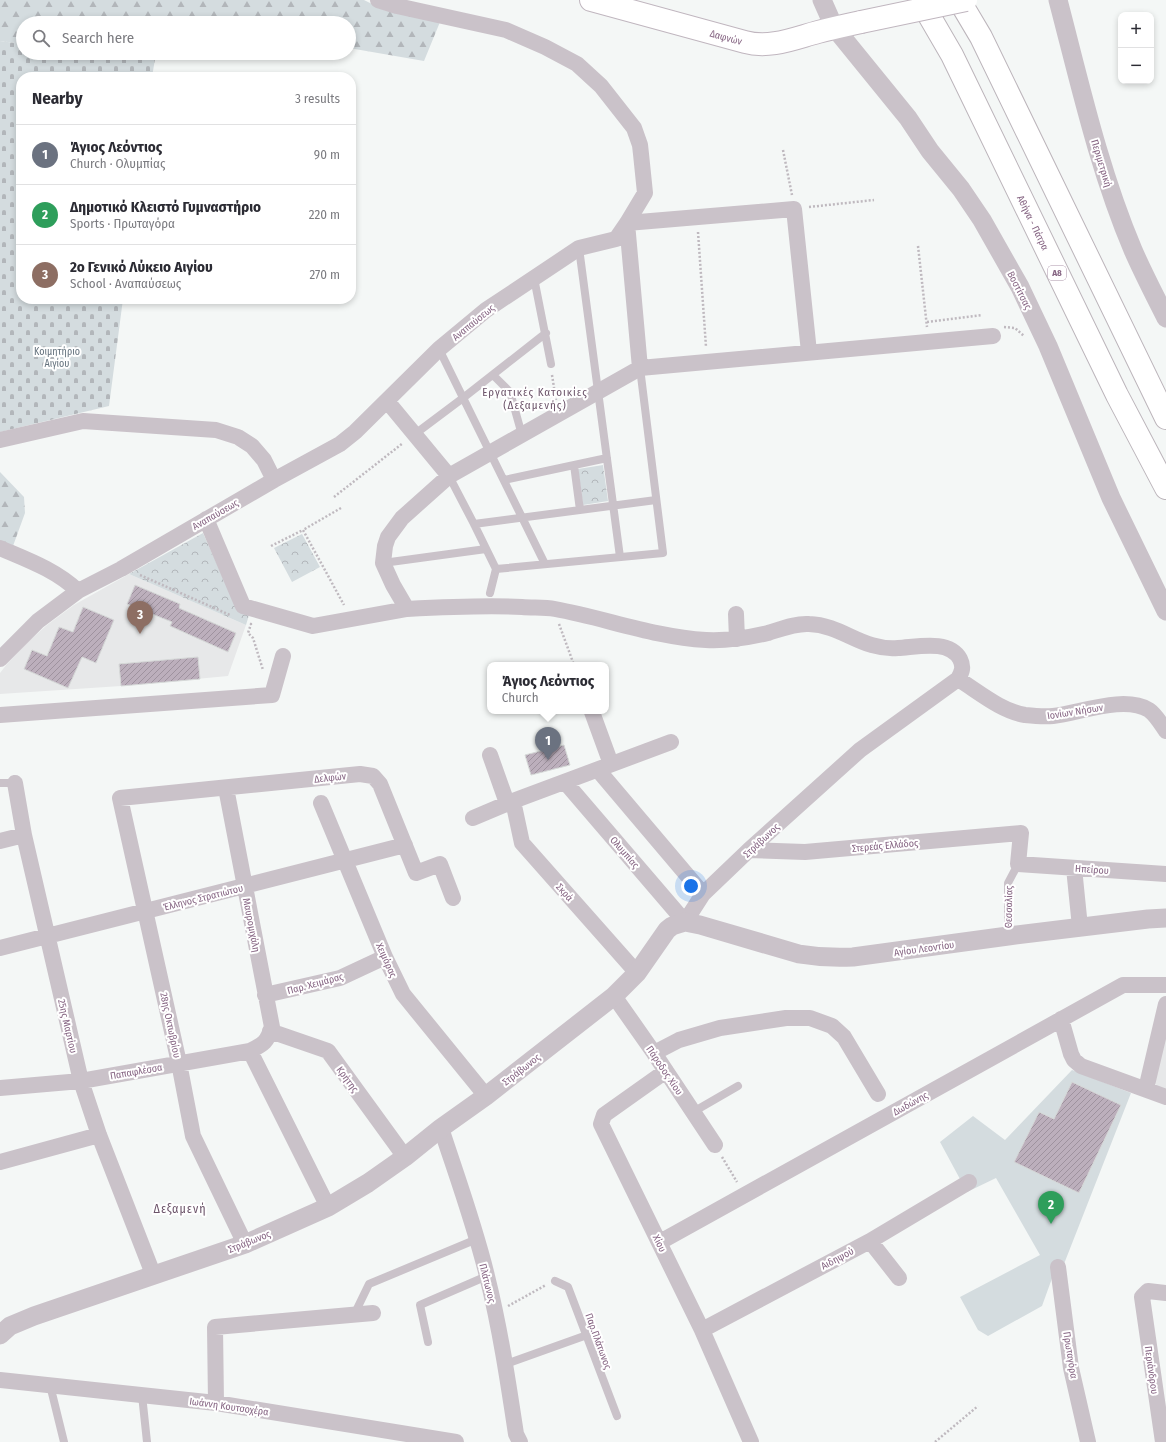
<!DOCTYPE html>
<meta charset="utf-8">
<style>
:root{--surface:#fff;--page:#f7f7f7;--text:#2b2b33;--muted:#7c7c81;--line:#e1e1e2;--accent:#7c3aed}
body{margin:0;font-family:"Fira Sans Condensed",sans-serif;background:var(--page);color:var(--text)}
.controls{position:absolute;right:12px;top:12px;display:grid;overflow:hidden;border-radius:8px;box-shadow:0 2px 6px #0003}
.controls button{width:36px;height:36px;display:grid;place-items:center;padding:0;border:0;border-bottom:1px solid var(--line);background:var(--surface);color:var(--text);font:20px sans-serif}
.you{position:absolute;left:691px;top:886px;width:14px;height:14px;margin:-10px;border:3px solid #fff;border-radius:50%;background:#1a73e8;box-shadow:0 0 0 6px #1a73e833}
.badge{display:grid;place-items:center;width:26px;height:26px;border-radius:50%;background:var(--accent);color:#fff;font-size:13px;font-weight:700}
.pin{position:absolute;translate:-50% -33px;filter:drop-shadow(0 1px 2px #0008)}
.pin::after{content:'';position:absolute;top:21px;width:14px;height:12px;background:inherit;clip-path:polygon(0 0,100% 0,50% 100%)}
.popup{position:absolute;left:487px;top:662px;width:122px;height:52px;box-sizing:border-box;display:grid;place-content:center;border-radius:8px;background:var(--surface);filter:drop-shadow(0 1px 3px #0005);font-size:13px;white-space:nowrap;color:var(--muted)}
.popup b{font-size:15px;color:var(--text)}
.popup::after{content:'';position:absolute;left:50%;top:100%;margin-left:-8px;border:8px solid transparent;border-top-color:var(--surface)}
.list{margin:0;padding:0;list-style:none}
h2{display:flex;justify-content:space-between;align-items:center;height:52px;margin:0;padding:0 16px;font-size:17px}
h2 small{font-size:13px;font-weight:400;color:var(--muted)}
.list li{display:grid;grid-template-columns:26px 1fr auto;gap:12px;align-items:center;box-sizing:border-box;height:60px;padding:0 16px;border-top:1px solid var(--line)}
.list b{display:block;font-size:15px;white-space:nowrap}
.list p{margin:0;font-size:13px;white-space:nowrap;color:var(--muted)}
.list em{font-size:13px;font-style:normal;color:var(--muted)}
.icon{flex:none;width:22px;height:22px;fill:none;stroke:currentColor;stroke-width:2;stroke-linecap:round;stroke-linejoin:round}
.map{position:relative;flex:none;width:1166px;height:1442px;overflow:hidden}
.search{position:absolute;background:var(--surface);box-shadow:0 2px 6px #0003;left:16px;top:16px;width:340px;height:44px;display:flex;align-items:center;gap:10px;box-sizing:border-box;padding:0 14px;border-radius:22px;color:var(--muted);font-size:15px}
.panel{position:absolute;background:var(--surface);box-shadow:0 2px 6px #0003;left:16px;top:72px;width:340px;height:232px;border-radius:16px}
.map>svg:first-child{display:block}
.built{fill:#e7e8e9}
.forest{fill:url(#forest-firs)}
.cemetery{fill:url(#cemetery-stones)}
.park{fill:url(#park-crowns)}
.pitch{fill:#d4dcdf}
.building{fill:url(#building-hatch);stroke:#d6d9d8}
.lines{fill:none;stroke-linecap:round;stroke-linejoin:round}
.secondary-casing{stroke:#c0b6bf;stroke-width:24}
.motorway-casing{stroke:#bcb5bb;stroke-width:24}
.path{stroke:#bfb9bf;stroke-width:2.5;stroke-dasharray:2 2;stroke-linecap:butt}
.service{stroke:#cac2c9;stroke-width:8}
.minor{stroke:#cac2c9;stroke-width:16}
.tertiary{stroke:#cac2c9;stroke-width:19}
.secondary{stroke:#fff;stroke-width:22}
.motorway{stroke:#fff;stroke-width:22}
.secondary-bridge-casing{stroke:#c0b6bf;stroke-width:24;stroke-linecap:butt}
.secondary-bridge{stroke:#fff;stroke-width:22}
.labels{text-anchor:middle;stroke-width:4;stroke-linejoin:round;paint-order:stroke}
.shield{fill:#fff;stroke:#aa93a8;stroke-width:1}
.shield-label{font-size:9px;font-weight:bold;fill:#866583}
.street-label{font-size:10px;fill:#866583;stroke:#fff}
.park-label{font-size:10px;fill:#64727d;stroke:#fff}
.neighbourhood-label{font-size:11px;letter-spacing:1px;fill:#6b5369;stroke:#fff}
.quarter-label{font-size:12px;letter-spacing:1px;fill:#6b5369;stroke:#fff}
</style>
<div class="map">
<svg width="1166" height="1442" viewBox="0 0 1166 1442">
<defs>
<pattern id="forest-firs" width="22" height="20" patternUnits="userSpaceOnUse"><rect width="22" height="20" fill="#d4dcdf"/><path d="M5 1l3.5 6h-7zM16 11l3.5 6h-7z" fill="#b2b6ba"/></pattern>
<pattern id="cemetery-stones" width="16" height="16" patternUnits="userSpaceOnUse"><rect width="16" height="16" fill="#d4dcdf"/><path d="M2 7V4a2 2 0 0 1 4 0v3zM10 15v-3a2 2 0 0 1 4 0v3z" fill="#b2b6ba"/></pattern>
<pattern id="park-crowns" width="20" height="18" patternUnits="userSpaceOnUse"><rect width="20" height="18" fill="#d4dcdf"/><path d="M2 6a3 3 0 1 1 6 0M12 15a3 3 0 1 1 6 0" fill="none" stroke="#b2b6ba"/></pattern>
<pattern id="building-hatch" width="6" height="6" patternUnits="userSpaceOnUse"><rect width="6" height="6" fill="#bcafbc"/><path d="M-1 1l2-2M0 6l6-6M5 7l2-2" fill="none" stroke="#9e929e"/></pattern>
</defs>
<rect width="100%" height="100%" fill="#f4f7f6"/>
<path class="built" d="M129 574 246 625 228 676 121 686 0 694V673L7 664 28 642 47 625 74 605Z
M1166 1035V1090L1158 1087 1155 1083Z"/>
<path class="forest" d="M0 0H364L384 10 440 22 424 61 349 48V23H23V44L0 41Z
M102 53H161L155 59Z
M0 472 24 497 25 513 13 546 0 553Z"/>
<path class="cemetery" d="M0 41 23 44V53H102L155 59 152 77H21V299H123L109 406 0 432Z"/>
<path class="park" d="M603 465 608 501 583 505 578 469Z
M203 533 237 609 249 615 246 625 129 574Z
M302 534 320 567 292 582 274 548Z"/>
<path class="pitch" d="M1072 1070 1131 1093 1062 1269 1055 1270 1042 1306 988 1336 978 1330 960 1297 1040 1255 996 1178 967 1192 940 1142 973 1116 1005 1140Z"/>
<path class="building" d="M135 585 180 604 179 608 236 633 228 652 170 626 172 622 127 604Z
M83 607 114 620 96 663 82 657 68 688 24 669 32 650 47 656 59 627 73 632Z
M198 657 200 679 121 686 119 664Z
M564 745 570 765 531 775 525 755Z
M1072 1082 1121 1105 1079 1193 1014 1162 1039 1112 1054 1119Z"/>
<g class="lines">
<g class="secondary-casing">
<g id="secondary">
<path id="s1" d="M591 0 745 42C770 49 795 38 818 32 833 28 847 25 861 22"/>
</g>
</g>
<g class="motorway-casing">
<g id="motorway">
<path id="s2" d="M920 0 952 55 1117 395 1166 488"/>
<path d="M959 0 981 37 1166 418"/>
</g>
</g>
<path class="path" d="M783 150 792 195
M809 207 874 200
M698 232 706 347
M918 246 927 327
M927 322 982 315
M1004 327 1015 328 1024 336
M552 375 556 400
M334 497 403 443
M341 508 303 530 344 605
M271 546 303 530
M140 575 230 615
M250 624H251L248 633 253 638 263 670
M559 624 574 665
M722 1157 737 1182
M508 1306 546 1285
M935 1442 978 1406"/>
<path class="service" d="M579 248 620 557
M534 278 551 364
M439 349 545 564
M493 375 510 392 522 435
M415 434 463 398 546 333
M574 465 580 510
M449 476 474 524 496 569
M504 480 607 458
M474 524 656 500
M383 563 486 549
M490 593 496 569 663 553 640 368
M0 783H15
M1008 936V883L1018 864
M693 1112 738 1086
M555 1281 568 1287 617 1416
M354 1315 369 1284 477 1239
M428 1342 420 1305 487 1276
M506 1364 587 1335
M50 1385 64 1442
M142 1395 147 1442"/>
<path class="minor" d="M627 223 640 368 993 336
M627 223 794 209 809 352
M387 401 449 476
M0 440 83 421 216 430 238 437 252 446 264 460 274 480
M206 519 243 606 313 626 407 609 393 585 383 563 385 546 388 537 402 518 449 476 640 368
M0 548C28 560 56 570 78 591
M407 609C445 607 483 605 522 607 533 608 544 607 555 609 605 618 654 637 706 640 727 641 747 638 768 633 781 629 796 623 809 624 843 625 862 651 898 648 917 647 949 639 960 659 964 667 962 672 958 679L860 750 749 850 703 894 685 922 565 782
M736 614 737 639
M0 659 38 621 78 591 121 569 274 480 340 444 355 432 439 349 486 310 579 248 616 239 627 223 645 193 641 154 640 145 634 128 601 86 577 64 545 47 506 30 397 6 378 0
M958 679C979 692 1001 711 1025 715 1034 716 1044 717 1053 716 1080 713 1124 695 1149 710 1156 715 1161 724 1166 731
M592 712 611 764
M0 715 272 695 283 656
M490 755 507 803
M598 770 703 894
M15 783 24 835 81 1081 99 1135 153 1274
M513 801 522 843 637 973
M321 803 385 957 403 994 486 1096
M473 818 513 801 671 742
M0 841 24 835
M749 850 805 852 1021 833 1018 864 1166 874
M1074 868 1080 927
M0 948 405 845
M265 995 340 978 385 957
M614 996 654 1053 715 1145
M1061 1019 1071 1054 1074 1060 1081 1066 1166 1097
M270 1031 328 1051 405 1157
M250 1051 328 1207
M654 1053 679 1040 720 1028 786 1018H810L832 1026 844 1037 878 1094
M666 1071 604 1115 601 1124 702 1330 751 1442
M0 1088 81 1081 250 1051C264 1044 267 1042 272 1027L226 788
M1146 1089 1166 1004
M441 1128C457 1177 475 1226 487 1276 500 1328 508 1381 516 1434L520 1442
M0 1162 99 1135
M870 1241 899 1278
M660 1242 1123 985H1166
M245 1244 193 1136 179 1063 120 798 360 774 373 776 380 784 416 873 440 864 453 898
M1058 1267 1071 1368 1088 1442
M702 1330 870 1241 969 1182
M0 1380 216 1403 456 1442
M216 1403 215 1327 373 1313
M1163 1442 1142 1297 1148 1291 1166 1293"/>
<path class="tertiary" d="M822 0 834 27 908 118 930 151 961 189 982 220 1020 287 1048 346 1111 498 1166 611
M1058 0C1080 84 1099 170 1133 250 1143 273 1155 296 1166 318
M0 1335 10 1326 34 1316 245 1244 328 1207 368 1183 405 1157 441 1128 486 1096 614 996 637 973 667 930 672 926 685 922 700 925 799 954C817 957 834 958 853 957L1008 936 1148 919 1166 918"/>
<use href="#secondary" class="secondary"/>
<use href="#motorway" class="motorway"/>
<g class="secondary-bridge-casing">
<path id="secondary-bridge" d="M861 22 966 0"/>
</g>
<use href="#secondary-bridge" class="secondary-bridge"/>
</g>
<g class="labels">
<rect class="shield" x="1048" y="266" width="18" height="14" rx="3"/>
<g class="shield-label">
<text x="1057" y="276">Α8</text>
</g>
<g class="street-label">
<text dy="4" stroke="none"><textPath href="#s1" startOffset="140">Δαφνών</textPath></text>
<text transform="translate(1102 163) rotate(73)" y="4">Περιμετρική</text>
<text dy="4" stroke="none"><textPath href="#s2" startOffset="250">Αθήνα - Πάτρα</textPath></text>
<text transform="translate(1020 290) rotate(63)" y="4">Βοστίτσας</text>
<text transform="translate(473 322) rotate(-39)" y="4">Αναπαύσεως</text>
<text transform="translate(215 514) rotate(-30)" y="4">Αναπαύσεως</text>
<text transform="translate(1075 711) rotate(-9)" y="4">Ιονίων Νήσων</text>
<text transform="translate(330 777) rotate(-6)" y="4">Δελφών</text>
<text transform="translate(761 840) rotate(-43)" y="4">Στράβωνος</text>
<text transform="translate(885 845) rotate(-5)" y="4">Στερεάς Ελλάδος</text>
<text transform="translate(625 852) rotate(49)" y="4">Ολυμπίας</text>
<text transform="translate(1092 869) rotate(4)" y="4">Ηπείρου</text>
<text transform="translate(565 892) rotate(48)" y="4">Σκρά</text>
<text transform="translate(203 897) rotate(-14)" y="4">Έλληνος Στρατιώτου</text>
<text transform="translate(1008 907) rotate(-89)" y="4">Θεσσαλίας</text>
<text transform="translate(252 925) rotate(79)" y="4">Μαυρομιχάλη</text>
<text transform="translate(924 948) rotate(-8)" y="4">Αγίου Λεοντίου</text>
<text transform="translate(387 960) rotate(66)" y="4">Χειμάρας</text>
<text transform="translate(315 983) rotate(-15)" y="4">Παρ. Χειμάρας</text>
<text transform="translate(171 1025) rotate(78)" y="4">28ης Οκτωβρίου</text>
<text transform="translate(68 1026) rotate(77)" y="4">25ης Μαρτίου</text>
<text transform="translate(521 1069) rotate(-38)" y="4">Στράβωνος</text>
<text transform="translate(665 1070) rotate(56)" y="4">Πάροδος Χίου</text>
<text transform="translate(136 1071) rotate(-10)" y="4">Παπαφλέσσα</text>
<text transform="translate(348 1079) rotate(54)" y="4">Κρήτης</text>
<text transform="translate(910 1103) rotate(-29)" y="4">Δωδώνης</text>
<text transform="translate(249 1241) rotate(-22)" y="4">Στράβωνος</text>
<text transform="translate(660 1243) rotate(64)" y="4">Χίου</text>
<text transform="translate(837 1258) rotate(-28)" y="4">Αιδηψού</text>
<text transform="translate(488 1283) rotate(76)" y="4">Πλάτωνος</text>
<text transform="translate(599 1341) rotate(70)" y="4">Παρ.Πλάτωνος</text>
<text transform="translate(1071 1355) rotate(81)" y="4">Πρωταγόρα</text>
<text transform="translate(1152 1370) rotate(82)" y="4">Περιάνδρου</text>
<text transform="translate(229 1406) rotate(8)" y="4">Ιωάννη Κουτσοχέρα</text>
</g>
<g class="park-label">
<text x="57" y="355">Κοιμητήριο<tspan x="57" dy="12">Αιγίου</tspan></text>
</g>
<g class="neighbourhood-label">
<text x="535" y="396">Εργατικές Κατοικίες<tspan x="535" dy="13">(Δεξαμενής)</tspan></text>
</g>
<g class="quarter-label">
<text x="180" y="1213">Δεξαμενή</text>
</g>
</g>
</svg>
<div class="controls">
<button>+</button>
<button>−</button>
</div>
<div class="you"></div>
<div class="pin badge" style="left:548px;top:760px;background:#6b7280">1</div>
<div class="popup"><b>Άγιος Λεόντιος</b>Church</div>
<div class="pin badge" style="left:1051px;top:1224px;background:#2e9e5b">2</div>
<div class="pin badge" style="left:140px;top:634px;background:#8d6e63">3</div>
<div class="search"><svg class="icon" aria-label="search" viewBox="0 0 24 24"><circle cx="10" cy="10" r="6"/><path d="M15 15l6 6"/></svg>Search here</div>
<section class="panel">
<h2>Nearby<small>3 results</small></h2>
<ul class="list">
<li><span class="badge" style="background:#6b7280">1</span><div><b>Άγιος Λεόντιος</b><p>Church · Ολυμπίας</p></div><em>90 m</em></li>
<li><span class="badge" style="background:#2e9e5b">2</span><div><b>Δημοτικό Κλειστό Γυμναστήριο</b><p>Sports · Πρωταγόρα</p></div><em>220 m</em></li>
<li><span class="badge" style="background:#8d6e63">3</span><div><b>2ο Γενικό Λύκειο Αιγίου</b><p>School · Αναπαύσεως</p></div><em>270 m</em></li>
</ul>
</section>
</div>
